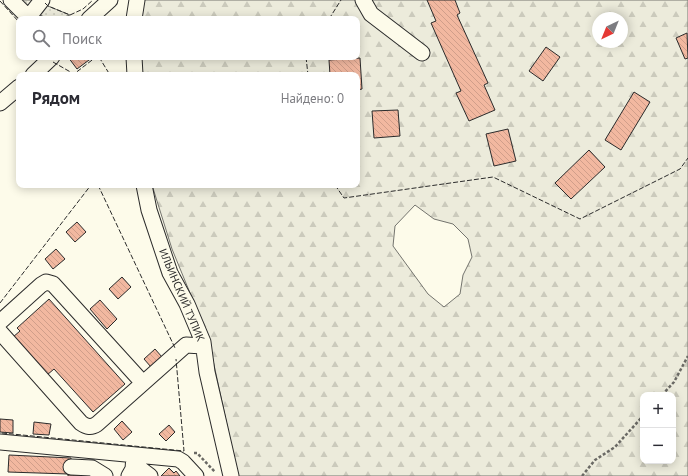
<!DOCTYPE html>
<html lang="ru">
<meta charset="utf-8">
<style>
:root{--surface:#fff;--page:#f2f2f3;--text:#2b2b33;--muted:#7c7c81;--line:#e1e1e2}
body{margin:0;font-family:"PT Sans",sans-serif;background:var(--page);color:var(--text)}
.controls{position:absolute;right:12px;bottom:12px;display:grid;overflow:hidden;border-radius:8px;box-shadow:0 2px 10px #0003}
.controls button{width:36px;height:36px;display:grid;place-items:center;padding:0;border:0;border-bottom:1px solid var(--line);background:var(--surface);color:var(--text);font:20px sans-serif}
.compass{position:absolute;left:592px;top:12px;width:36px;height:36px;border-radius:50%;background:var(--surface);box-shadow:0 2px 10px #0003;rotate:223deg}
.list{margin:0;padding:0;list-style:none}
h2{display:flex;justify-content:space-between;align-items:center;height:52px;margin:0;padding:0 16px;font-size:17px}
h2 small{font-size:13px;font-weight:400;color:var(--muted)}
.icon{flex:none;width:22px;height:22px;fill:none;stroke:currentColor;stroke-width:2;stroke-linecap:round;stroke-linejoin:round}
.map{position:relative;flex:none;width:688px;height:476px;overflow:hidden}
.search{position:absolute;background:var(--surface);box-shadow:0 2px 10px #0003;left:16px;top:16px;width:344px;height:44px;display:flex;align-items:center;gap:10px;box-sizing:border-box;padding:0 14px;border-radius:8px;color:var(--muted);font-size:15px}
.panel{position:absolute;background:var(--surface);box-shadow:0 2px 10px #0003;left:16px;top:72px;width:344px;height:116px;border-radius:8px}
.map>svg:first-child{display:block}
.grass{fill:url(#grass-dots);stroke:#74746e}
.forest{fill:url(#forest-firs);stroke:#74746e;fill-rule:evenodd}
.building{fill:url(#building-back-hatch);stroke:#2b2b2b}
.lines{fill:none;stroke-linecap:round;stroke-linejoin:round}
.minor-casing{stroke:#2b2b2b;stroke-width:17}
.path{stroke:#6a6964;stroke-width:2.5;stroke-dasharray:3 2;stroke-linecap:butt}
.minor{stroke:#fdfbea;stroke-width:15}
.fence{stroke:#2b2b2b;stroke-width:1;stroke-dasharray:5 2;stroke-linecap:butt}
.labels{text-anchor:middle;stroke-width:3;stroke-linejoin:round;paint-order:stroke}
.street-label{font-size:11px;fill:#2b2b2b;stroke:#fdfbea}
</style>
<div class="map">
<svg width="688" height="476" viewBox="0 0 688 476">
<defs>
<pattern id="grass-dots" width="8" height="8" patternUnits="userSpaceOnUse"><rect width="8" height="8" fill="#ecebdb"/><path d="M2 2h.1M6 6h.1" fill="none" stroke="#cbcabc" stroke-width="1.8" stroke-linecap="round"/></pattern>
<pattern id="forest-firs" width="22" height="20" patternUnits="userSpaceOnUse"><rect width="22" height="20" fill="#ecebdb"/><path d="M5 1l3.5 6h-7zM16 11l3.5 6h-7z" fill="#cbcabc"/></pattern>
<pattern id="building-back-hatch" width="6" height="6" patternUnits="userSpaceOnUse"><rect width="6" height="6" fill="#f2b8a0"/><path d="M-1 5l2 2M0 0l6 6M5-1l2 2" fill="none" stroke="#d09e8a"/></pattern>
</defs>
<rect width="100%" height="100%" fill="#fdfbea"/>
<path class="grass" d="M22 0H42L48 6 70 15C66 16 62 18 58 19 44 21 31 9 22 0Z"/>
<path class="forest" d="M141 0H688V476H238L208 337 172 249 152 185H357V75H143L141 57H357V19H139ZM598 18H622V42H598ZM415 205 434 219 453 224 468 239 472 257 463 275 460 294 444 307 428 294 393 246 395 226ZM643 395H673V461H643Z"/>
<path class="building" d="M427 0H455L460 13 457 15 488 83 484 85 495 110 469 121 456 93 461 91 431 23 436 21Z
M687 33 688 58 685 59 676 38Z
M546 47 560 57 543 81 529 71Z
M68 57H93L77 69Z
M360 58 362 89 357 90V75H330L329 60Z
M634 92 650 102 621 150 605 140Z
M398 110 400 136 374 138 372 111Z
M508 129 516 161 494 166 486 134Z
M589 150 605 167 571 199 555 183Z
M77 222 86 232 75 242 66 232Z
M56 249 65 259 53 269 45 259Z
M122 277 131 287 118 299 109 289Z
M49 299 125 384 93 412 54 369 47 375 13 337 20 331 17 328Z
M100 300 117 319 107 329 90 309Z
M155 349 162 357 151 367 144 359Z
M0 419 13 420V433L0 432Z
M122 421 132 432 123 440 114 429Z
M34 422 51 424 49 435 33 434Z
M169 425 175 432 166 441 159 434Z
M9 455 71 458V474L87 475V476H68V474L8 472Z
M169 468 174 473 176 471 180 476H161Z"/>
<g class="lines">
<g class="minor-casing">
<path id="minor" d="M11 0 30 19
M363 0 371 14 422 53
M28 18 42 0
M89 19 110 0
M134 19 137 0
M134 57 135 75
M33 75 52 57
M0 103 19 87
M144 185 149 210 170 273 187 304 203 342 207 372 231 476
M0 322 41 285 46 282 53 284 143 383
M0 332 81 423C87 427 91 428 97 424L186 345 203 346
M0 442 178 459 183 462 196 476
M134 464 150 476
M71 467 92 468 105 476
M129 476 133 469 134 455"/>
</g>
<path class="path" d="M662 395 674 382 688 356
M194 453H197L215 472
M582 476 595 460 615 447 643 416"/>
<use href="#minor" class="minor"/>
<path class="fence" d="M0 1 19 22
M45 3 48 6 70 15 83 9 93 0
M329 19 341 0
M99 57 110 75
M306 57 308 75
M53 62 74 74 96 57
M98 185 175 348
M335 185 344 198 493 177 580 219 680 169 688 158
M0 303 91 185
M2 433 184 451 176 359"/>
</g>
<g class="labels">
<g class="street-label">
<text transform="translate(182 295) rotate(67)" y="4">ИЛЬИНСКИЙ ТУПИК</text>
</g>
</g>
</svg>
<div class="controls">
<button>+</button>
<button>−</button>
</div>
<svg class="compass" viewBox="-18 -18 36 36"><path d="M0-13l5 13h-10z" fill="#e53935"/><path d="M0 13l5-13h-10z" fill="#7c7c81"/></svg>
<div class="search"><svg class="icon" aria-label="search" viewBox="0 0 24 24"><circle cx="10" cy="10" r="6"/><path d="M15 15l6 6"/></svg>Поиск</div>
<section class="panel">
<h2>Рядом<small>Найдено: 0</small></h2>
<ul class="list">
</ul>
</section>
</div>
